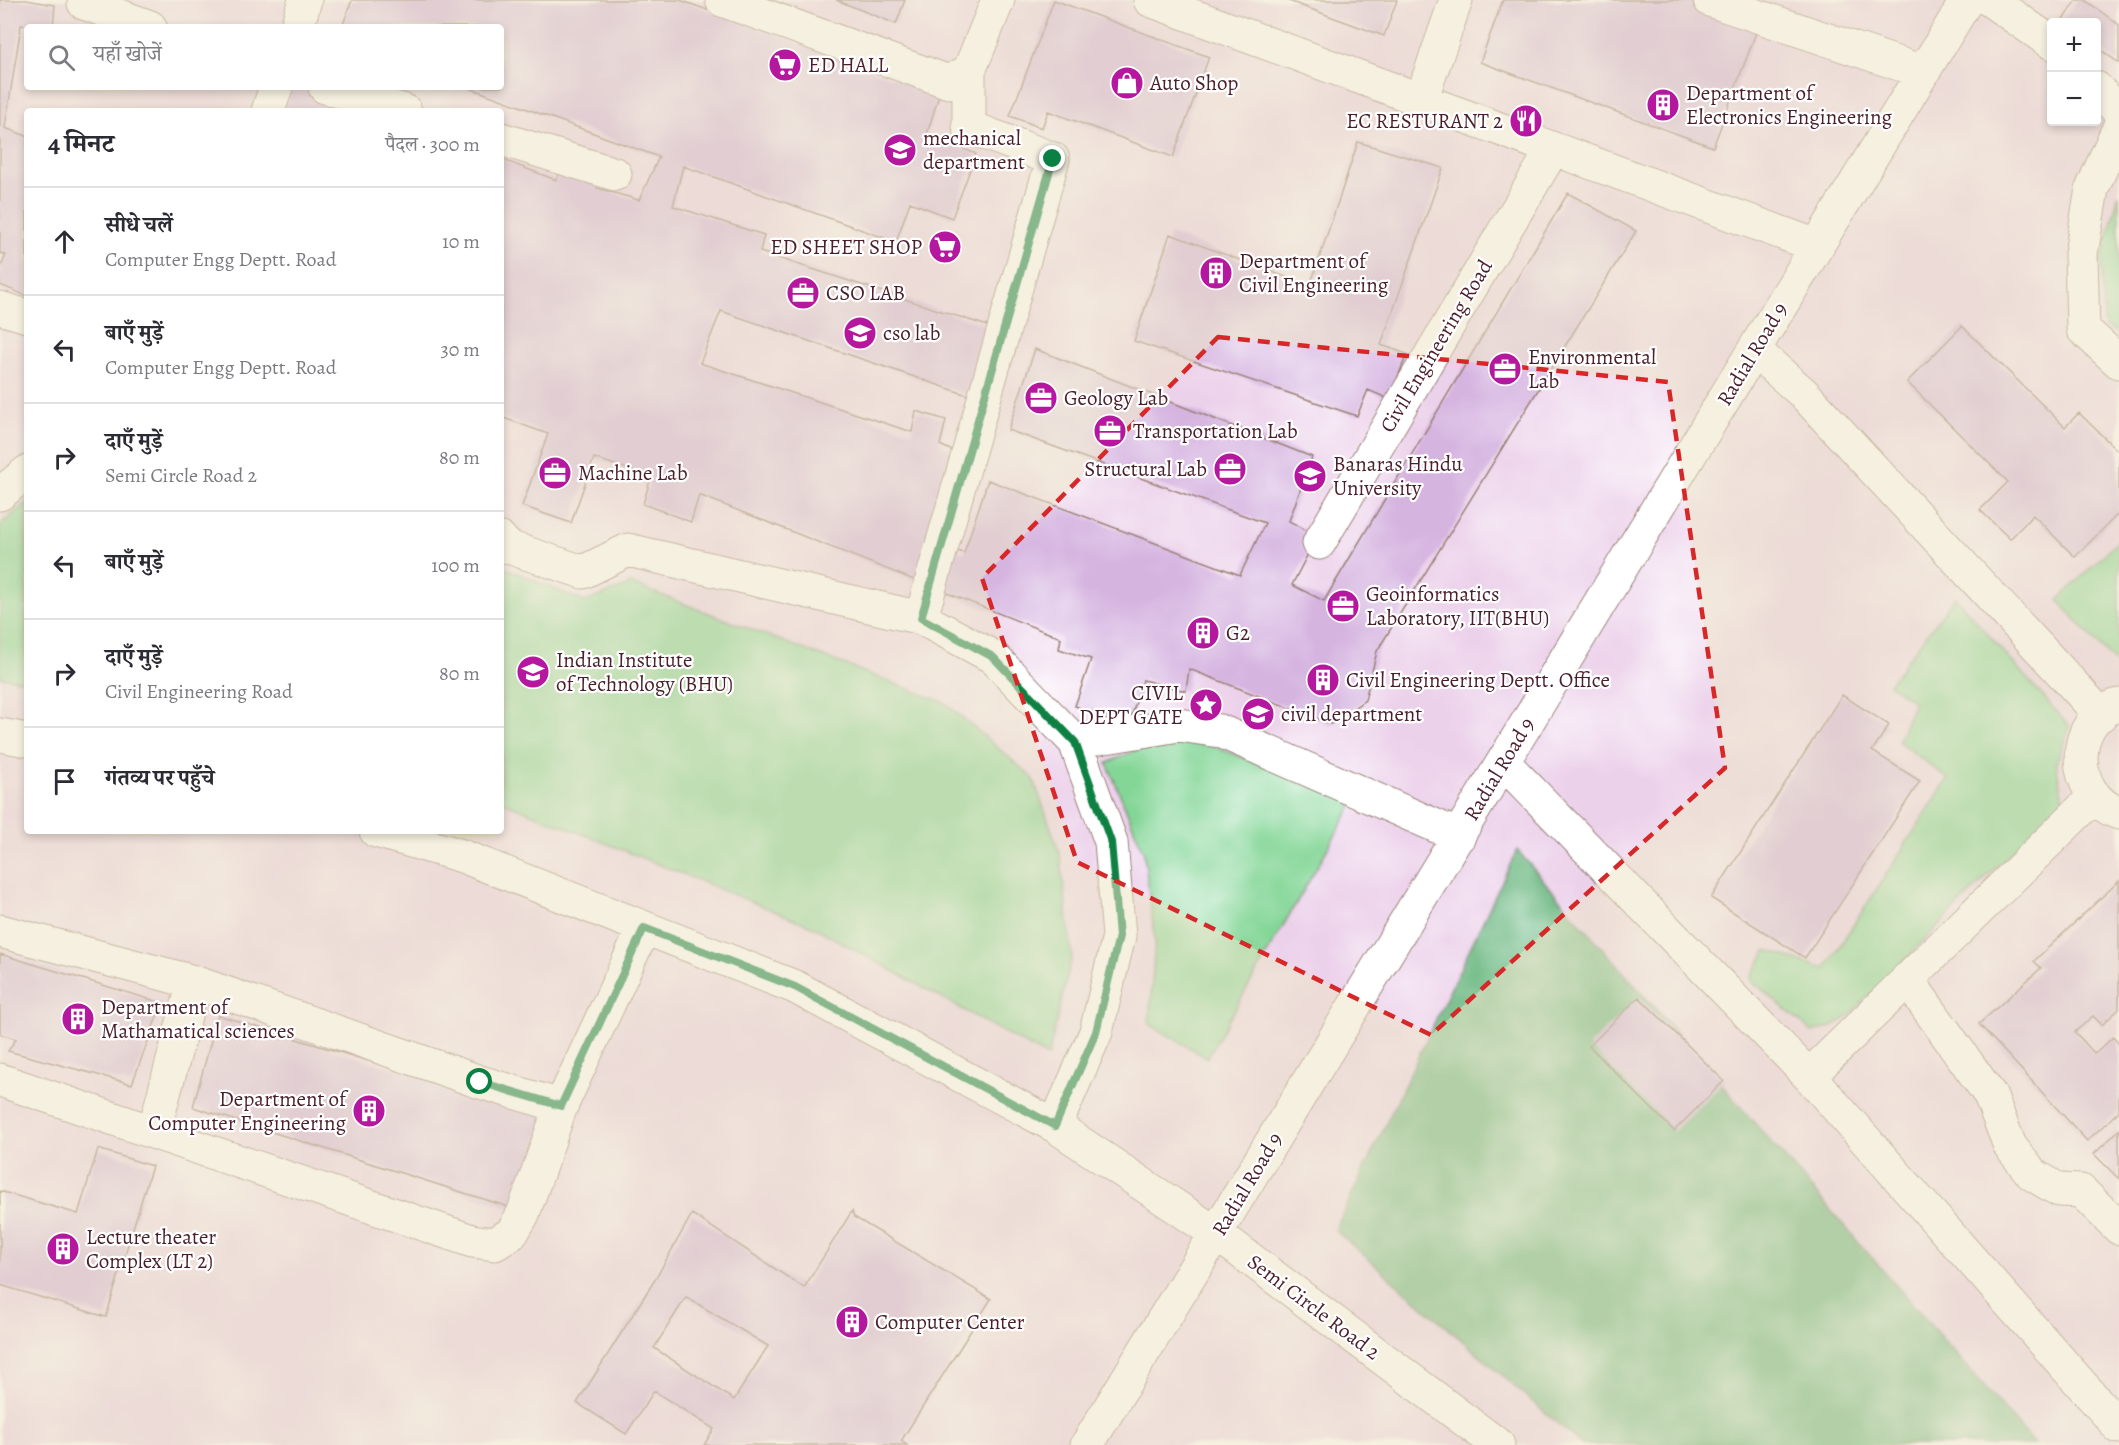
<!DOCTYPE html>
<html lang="hi">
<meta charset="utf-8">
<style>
:root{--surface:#fff;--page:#f2f2f3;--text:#2b2b33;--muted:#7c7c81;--line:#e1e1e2}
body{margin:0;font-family:Alegreya,"Noto Serif Devanagari",serif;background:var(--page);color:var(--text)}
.controls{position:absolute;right:18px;top:18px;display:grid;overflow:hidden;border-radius:6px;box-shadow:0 3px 9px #0003}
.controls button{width:54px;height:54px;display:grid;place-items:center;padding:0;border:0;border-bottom:2px solid var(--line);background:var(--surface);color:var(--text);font:30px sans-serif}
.stop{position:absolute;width:18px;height:18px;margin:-14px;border:4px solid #0b8043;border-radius:50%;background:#fff}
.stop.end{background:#0b8043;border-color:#fff;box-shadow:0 2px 6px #0008}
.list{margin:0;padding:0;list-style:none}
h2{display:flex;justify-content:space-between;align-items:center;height:78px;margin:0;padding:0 24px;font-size:26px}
h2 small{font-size:20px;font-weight:400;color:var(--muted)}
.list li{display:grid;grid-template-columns:39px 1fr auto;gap:18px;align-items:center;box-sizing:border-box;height:108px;padding:0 24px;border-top:2px solid var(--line)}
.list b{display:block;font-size:22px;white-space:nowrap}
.list p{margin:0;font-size:20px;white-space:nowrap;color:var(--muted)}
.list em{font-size:20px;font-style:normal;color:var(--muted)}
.icon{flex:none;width:33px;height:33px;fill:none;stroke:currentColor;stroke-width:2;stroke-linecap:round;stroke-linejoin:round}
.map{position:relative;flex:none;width:2119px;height:1445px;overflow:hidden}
.search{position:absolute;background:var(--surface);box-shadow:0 3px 9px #0003;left:24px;top:24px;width:480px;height:66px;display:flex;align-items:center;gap:15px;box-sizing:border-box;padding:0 21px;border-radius:6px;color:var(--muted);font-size:22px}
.panel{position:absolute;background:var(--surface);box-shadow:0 3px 9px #0003;left:24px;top:108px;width:480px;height:726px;border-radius:6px}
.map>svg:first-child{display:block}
.built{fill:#ecd1ea;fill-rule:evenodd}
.green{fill:#84d697;stroke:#677a61;stroke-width:1.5}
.forest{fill:#6bb780;stroke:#5a6b56;stroke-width:1.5}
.building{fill:#d5b4e0;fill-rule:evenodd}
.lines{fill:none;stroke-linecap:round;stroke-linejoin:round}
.minor-casing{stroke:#9b8278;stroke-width:35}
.minor{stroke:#fff;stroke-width:33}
.route{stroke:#0b8043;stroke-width:8}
.marked{fill:none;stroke:#d62828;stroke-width:4.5;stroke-dasharray:12 8;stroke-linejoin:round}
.labels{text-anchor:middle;stroke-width:4.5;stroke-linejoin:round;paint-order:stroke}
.poi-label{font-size:21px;fill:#4a1f2b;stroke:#fff;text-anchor:start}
.street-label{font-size:21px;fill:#4a1f2b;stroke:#fff}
</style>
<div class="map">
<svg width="2119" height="1445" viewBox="0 0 2119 1445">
<rect width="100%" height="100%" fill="#fff"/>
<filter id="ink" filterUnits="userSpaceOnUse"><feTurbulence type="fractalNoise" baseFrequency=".0167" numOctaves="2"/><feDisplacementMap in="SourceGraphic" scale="12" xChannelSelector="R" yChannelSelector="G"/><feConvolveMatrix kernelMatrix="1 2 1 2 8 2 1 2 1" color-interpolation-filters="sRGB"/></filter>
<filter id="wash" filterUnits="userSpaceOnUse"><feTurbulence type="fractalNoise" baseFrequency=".008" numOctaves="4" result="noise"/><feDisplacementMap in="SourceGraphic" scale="24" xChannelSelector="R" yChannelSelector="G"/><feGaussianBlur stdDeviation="1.35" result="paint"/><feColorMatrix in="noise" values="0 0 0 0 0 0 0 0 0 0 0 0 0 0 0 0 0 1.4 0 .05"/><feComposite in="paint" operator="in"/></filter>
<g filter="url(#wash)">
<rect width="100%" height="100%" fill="#ece4c6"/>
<path class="built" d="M0 0H2119V1445H0ZM2052 22H2096V122H2052ZM27 27H501V87H27ZM27 111H501V831H27Z"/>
<path class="green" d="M2119 194V333L2105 327 2101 262Z
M27 502V681L0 677V525Z
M2119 540V667L2058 600Z
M501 566 585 602 632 584 945 703 1033 778 1060 854 1072 956 1048 1057 814 927 501 801Z
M1955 597 2070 727 2056 763 2063 800 1847 1018 1829 1028 1812 1032 1750 979 1767 950 1825 969 1948 779 1898 741 1914 702 1889 684Z
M1177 732 1355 801 1207 1058 1149 1024 1155 941 1144 853 1107 763Z"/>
<path class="forest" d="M1517 850 2035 1445H1582L1335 1230Z"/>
<g id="blocks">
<path class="building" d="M0 0H26L55 5 53 27 21 25 5 128 27 136V296L0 285V269L6 255 0 253Z
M352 0H680L939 95 927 134 976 154 952 218 910 202 896 242 683 166 673 206 764 235 760 252 1006 332 985 401 721 311 700 363 912 432 916 411 946 420 940 445 961 455 930 542 964 553 988 480 1240 575 1265 523 1008 430 1035 349 1312 457 1289 521 1317 536 1292 585 1324 601 1568 193 1636 231 1377 651 1365 700 1331 724 1189 669 1186 691 1143 680 1129 724 1075 706 1091 659 1059 649 1061 638 699 495 691 522 643 504 651 477 594 458 571 523 522 506 548 434 501 417V159L556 180 565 161 602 176 597 188 639 200 659 157 467 87H501V27H342Z
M836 0H905L896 24Z
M1054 0 1209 57 1173 157 1048 111 1042 128 1010 116Z
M1286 0H1397L1384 36Z
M1503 0H1690L1759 25 1713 147 1480 62Z
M2077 0H2085L2119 25V63L2097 47V22H2061Z
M292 87H316L377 111H284Z
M1358 142 1443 168 1381 345 1407 354 1389 399 1368 390 1357 416 1134 341 1170 234 1310 286Z
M1962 326 2065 427 2079 413 2119 452V513L2075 557 2033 515 2010 539 1980 510 2008 482 1907 382Z
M1842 695 1889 725 1872 751 1920 781 1805 958 1711 898Z
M2119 881V1009L2102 1025 2093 1016 2075 1032 2095 1054 2113 1037 2119 1044V1111L2087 1141 1979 1024 2041 968 2034 961Z
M0 954 162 1003 132 1084 8 1051 16 1039 0 1034Z
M1639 997 1724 1081 1674 1131 1589 1046Z
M218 1015 546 1115 515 1209 193 1107Z
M2119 1130V1179L2094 1154Z
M98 1149 152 1166 106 1317 0 1285V1191L78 1214Z
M852 1211 854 1217 991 1299 901 1441 907 1445H704L714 1429 654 1391 626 1434 577 1403 656 1278 692 1214 804 1288ZM686 1297 768 1346 734 1400 654 1348Z"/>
</g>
</g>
<g filter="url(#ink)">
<use href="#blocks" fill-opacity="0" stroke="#9b8278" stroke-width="1.5"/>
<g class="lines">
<g class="minor-casing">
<path id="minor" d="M722 0 949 82 969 71 998 0
M1150 0 1817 246
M1710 0 1923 72
M1990 0 2052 43
M84 3 150 27
M297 27 305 0
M325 87 405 111
M2096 88 2119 111
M1421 100 1456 0
M268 111 276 87
M2119 127 2092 189 2081 254 2083 329 2119 362
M501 139 615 174
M0 308 27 316
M1754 350 1804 394 2101 715
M0 494 27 472
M501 539 508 547 583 572 628 550 921 618 993 657 1075 742 1111 842 1119 936 1096 1032 1055 1126
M1319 543 1553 149
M921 618 1053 159 969 127V71
M2119 705C2068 718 2069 796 2119 813
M0 735 27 740
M1075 742 1179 725 1220 731 1459 836
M1503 762 1809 1076 2119 1427
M376 831 462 856 795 987 1055 1126 1217 1234 1498 1445
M0 931 194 982 480 1082 561 1106 644 928
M1907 979 1990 1095 2010 1146 2032 1174 2059 1190 2081 1191 2119 1228
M1809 1076 2094 797
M0 1080 472 1241 495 1244 512 1233 523 1214 561 1106
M154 1131 194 982
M1087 1445 1967 0"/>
</g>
<use href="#minor" class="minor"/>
</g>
</g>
<g class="lines" filter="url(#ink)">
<path class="route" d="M480 1082 561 1106 644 928 795 987 1055 1126 1096 1032 1119 936 1111 842 1075 742 993 657 921 618 1053 159"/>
</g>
<path d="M0 0H2119V1445H0ZM1218 337 1668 382 1725 768 1431 1035 1077 862 982 578Z" fill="#ece4c6" fill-opacity=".55" fill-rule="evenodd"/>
<path class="marked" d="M1218 337 1668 382 1725 768 1431 1035 1077 862 982 578Z"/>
<defs>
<g id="supermarket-disc" transform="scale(1.725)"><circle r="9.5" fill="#b5179e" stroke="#fff"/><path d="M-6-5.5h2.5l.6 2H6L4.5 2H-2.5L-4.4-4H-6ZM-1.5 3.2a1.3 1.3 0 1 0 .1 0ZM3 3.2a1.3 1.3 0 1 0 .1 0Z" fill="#fff"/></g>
<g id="shop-disc" transform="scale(1.725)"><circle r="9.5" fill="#b5179e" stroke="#fff"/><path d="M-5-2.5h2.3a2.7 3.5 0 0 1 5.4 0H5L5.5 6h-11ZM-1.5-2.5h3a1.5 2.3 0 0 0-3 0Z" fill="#fff"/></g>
<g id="building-disc" transform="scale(1.725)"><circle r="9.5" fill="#b5179e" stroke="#fff"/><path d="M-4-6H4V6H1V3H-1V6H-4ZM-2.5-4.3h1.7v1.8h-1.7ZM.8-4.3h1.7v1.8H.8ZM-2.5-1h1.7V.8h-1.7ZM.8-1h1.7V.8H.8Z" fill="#fff"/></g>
<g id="restaurant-disc" transform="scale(1.725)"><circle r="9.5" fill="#b5179e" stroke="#fff"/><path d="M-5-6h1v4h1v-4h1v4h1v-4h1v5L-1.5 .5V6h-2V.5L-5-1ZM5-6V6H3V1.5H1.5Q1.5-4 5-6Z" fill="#fff"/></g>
<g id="university-disc" transform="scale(1.725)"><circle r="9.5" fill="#b5179e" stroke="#fff"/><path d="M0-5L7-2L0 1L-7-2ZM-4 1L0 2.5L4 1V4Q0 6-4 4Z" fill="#fff"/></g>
<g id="office-disc" transform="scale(1.725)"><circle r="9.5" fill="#b5179e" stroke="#fff"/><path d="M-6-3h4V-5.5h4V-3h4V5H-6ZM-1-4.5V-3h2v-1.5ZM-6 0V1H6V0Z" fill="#fff"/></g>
<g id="sight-disc" transform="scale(1.725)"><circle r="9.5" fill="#b5179e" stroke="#fff"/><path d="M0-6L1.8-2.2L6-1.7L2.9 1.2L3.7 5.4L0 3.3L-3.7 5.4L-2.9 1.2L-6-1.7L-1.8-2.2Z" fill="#fff"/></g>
</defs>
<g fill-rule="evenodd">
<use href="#supermarket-disc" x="785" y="65"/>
<use href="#shop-disc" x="1127" y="83"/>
<use href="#building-disc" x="1663" y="105"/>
<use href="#restaurant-disc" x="1526" y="121"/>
<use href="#university-disc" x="900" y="150"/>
<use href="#supermarket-disc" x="945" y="247"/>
<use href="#building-disc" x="1216" y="273"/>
<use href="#office-disc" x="803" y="293"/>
<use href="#university-disc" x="860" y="333"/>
<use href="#office-disc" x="1505" y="369"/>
<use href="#office-disc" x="1041" y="398"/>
<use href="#office-disc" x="1110" y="431"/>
<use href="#office-disc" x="1230" y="469"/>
<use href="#office-disc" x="555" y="473"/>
<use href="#university-disc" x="1310" y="476"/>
<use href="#office-disc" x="1343" y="606"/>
<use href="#building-disc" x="1203" y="633"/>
<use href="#university-disc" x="533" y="672"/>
<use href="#building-disc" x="1323" y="680"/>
<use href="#sight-disc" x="1206" y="705"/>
<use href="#university-disc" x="1258" y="714"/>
<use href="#building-disc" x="78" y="1019"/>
<use href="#building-disc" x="369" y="1111"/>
<use href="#building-disc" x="63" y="1249"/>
<use href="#building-disc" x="852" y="1322"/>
</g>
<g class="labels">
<g class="poi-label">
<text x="808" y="72">ED HALL</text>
<text x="1150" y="90">Auto Shop</text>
<text x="1686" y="100">Department of<tspan x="1686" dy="24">Electronics Engineering</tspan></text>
<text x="1503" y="128" text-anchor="end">EC RESTURANT 2</text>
<text x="923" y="145">mechanical<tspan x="923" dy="24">department</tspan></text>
<text x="922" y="254" text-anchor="end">ED SHEET SHOP</text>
<text x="1239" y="268">Department of<tspan x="1239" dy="24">Civil Engineering</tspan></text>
<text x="826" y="300">CSO LAB</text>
<text x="883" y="340">cso lab</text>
<text x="1528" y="364">Environmental<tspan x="1528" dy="24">Lab</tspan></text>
<text x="1064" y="405">Geology Lab</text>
<text x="1133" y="438">Transportation Lab</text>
<text x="1333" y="471">Banaras Hindu<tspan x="1333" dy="24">University</tspan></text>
<text x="1207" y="476" text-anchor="end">Structural Lab</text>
<text x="578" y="480">Machine Lab</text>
<text x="1366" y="601">Geoinformatics<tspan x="1366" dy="24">Laboratory, IIT(BHU)</tspan></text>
<text x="1226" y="640">G2</text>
<text x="556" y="667">Indian Institute<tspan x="556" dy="24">of Technology (BHU)</tspan></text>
<text x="1346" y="687">Civil Engineering Deptt. Office</text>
<text x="1183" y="700" text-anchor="end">CIVIL<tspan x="1183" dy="24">DEPT GATE</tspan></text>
<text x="1281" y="721">civil department</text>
<text x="101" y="1014">Department of<tspan x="101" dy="24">Mathamatical sciences</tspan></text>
<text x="346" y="1106" text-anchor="end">Department of<tspan x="346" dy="24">Computer Engineering</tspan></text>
<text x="86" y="1244">Lecture theater<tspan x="86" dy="24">Complex (LT 2)</tspan></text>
<text x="875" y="1329">Computer Center</text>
</g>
<g class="street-label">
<text transform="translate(1436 346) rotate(-59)" y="7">Civil Engineering Road</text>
<text transform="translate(1752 354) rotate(-59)" y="7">Radial Road 9</text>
<text transform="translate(1499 769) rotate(-59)" y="7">Radial Road 9</text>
<text transform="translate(1247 1184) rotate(-59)" y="7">Radial Road 9</text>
<text transform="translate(1314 1307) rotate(37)" y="7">Semi Circle Road 2</text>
</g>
</g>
</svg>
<div class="controls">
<button>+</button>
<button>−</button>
</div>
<div class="stop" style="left:480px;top:1082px"></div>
<div class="stop end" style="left:1053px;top:159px"></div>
<div class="search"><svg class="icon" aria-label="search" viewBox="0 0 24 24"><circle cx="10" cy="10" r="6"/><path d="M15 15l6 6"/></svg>यहाँ खोजें</div>
<section class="panel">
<h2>4 मिनट<small>पैदल · 300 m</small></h2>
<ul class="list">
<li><svg class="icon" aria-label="ahead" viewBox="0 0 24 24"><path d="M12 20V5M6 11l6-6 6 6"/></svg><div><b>सीधे चलें</b><p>Computer Engg Deptt. Road</p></div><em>10 m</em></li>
<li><svg class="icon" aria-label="left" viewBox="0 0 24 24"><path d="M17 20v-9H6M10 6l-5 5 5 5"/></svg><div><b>बाएँ मुड़ें</b><p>Computer Engg Deptt. Road</p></div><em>30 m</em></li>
<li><svg class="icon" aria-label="right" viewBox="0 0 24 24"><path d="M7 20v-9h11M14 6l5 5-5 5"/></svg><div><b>दाएँ मुड़ें</b><p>Semi Circle Road 2</p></div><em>80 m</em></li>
<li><svg class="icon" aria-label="left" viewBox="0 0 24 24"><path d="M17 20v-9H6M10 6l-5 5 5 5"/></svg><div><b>बाएँ मुड़ें</b></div><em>100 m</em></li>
<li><svg class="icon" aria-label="right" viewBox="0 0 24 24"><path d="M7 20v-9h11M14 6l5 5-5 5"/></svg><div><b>दाएँ मुड़ें</b><p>Civil Engineering Road</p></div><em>80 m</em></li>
<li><svg class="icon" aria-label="arrive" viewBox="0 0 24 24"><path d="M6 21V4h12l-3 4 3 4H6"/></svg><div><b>गंतव्य पर पहुँचे</b></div></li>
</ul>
</section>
</div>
